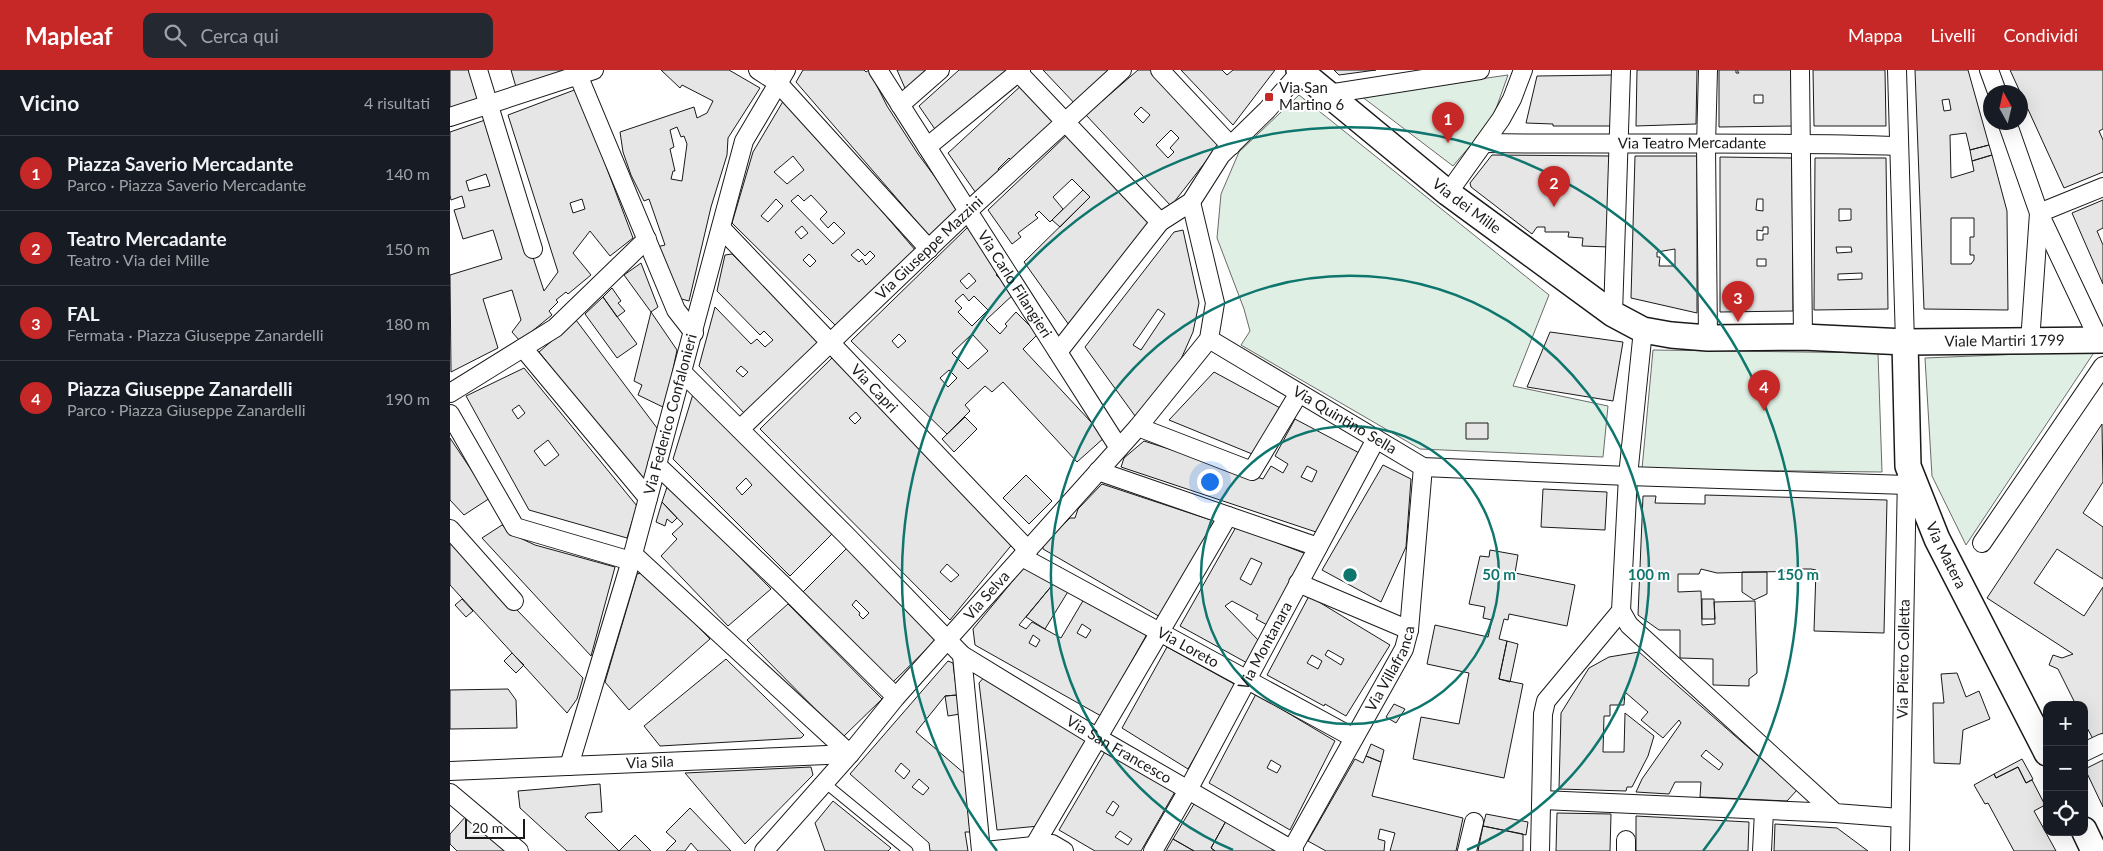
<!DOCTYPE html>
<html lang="it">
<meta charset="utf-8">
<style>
:root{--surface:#171b24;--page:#242831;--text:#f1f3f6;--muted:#9ea1a6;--line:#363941;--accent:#c62828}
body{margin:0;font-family:Lato,sans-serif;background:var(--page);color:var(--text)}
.controls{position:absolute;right:15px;bottom:15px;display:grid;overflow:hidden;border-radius:10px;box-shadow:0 5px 20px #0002}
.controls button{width:45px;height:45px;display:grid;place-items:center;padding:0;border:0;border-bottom:1px solid var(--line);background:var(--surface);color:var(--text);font:25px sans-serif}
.compass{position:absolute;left:1533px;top:15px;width:45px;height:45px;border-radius:50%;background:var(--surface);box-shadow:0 5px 20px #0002;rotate:352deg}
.scale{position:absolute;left:15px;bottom:12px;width:60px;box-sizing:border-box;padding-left:5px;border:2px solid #1a1a1a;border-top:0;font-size:14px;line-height:18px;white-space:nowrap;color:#1a1a1a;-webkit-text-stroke:4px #fff;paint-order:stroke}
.you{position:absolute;left:759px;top:411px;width:18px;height:18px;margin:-12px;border:4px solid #fff;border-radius:50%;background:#1a73e8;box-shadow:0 0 0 8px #1a73e833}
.badge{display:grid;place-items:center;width:32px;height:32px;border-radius:50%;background:var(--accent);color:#fff;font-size:16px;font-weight:700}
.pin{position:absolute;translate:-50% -41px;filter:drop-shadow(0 1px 2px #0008)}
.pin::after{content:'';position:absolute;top:26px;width:18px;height:15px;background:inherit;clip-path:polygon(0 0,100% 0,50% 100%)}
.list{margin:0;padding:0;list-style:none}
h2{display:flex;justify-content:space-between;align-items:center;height:65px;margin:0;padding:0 20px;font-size:21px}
h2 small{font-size:16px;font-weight:400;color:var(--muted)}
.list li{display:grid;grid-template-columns:32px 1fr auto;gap:15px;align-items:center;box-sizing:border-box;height:75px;padding:0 20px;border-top:1px solid var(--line)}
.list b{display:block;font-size:19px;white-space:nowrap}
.list p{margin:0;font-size:16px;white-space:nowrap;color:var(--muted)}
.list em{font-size:16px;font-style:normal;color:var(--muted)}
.icon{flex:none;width:28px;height:28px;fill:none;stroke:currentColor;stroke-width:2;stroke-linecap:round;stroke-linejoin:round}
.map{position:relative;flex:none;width:1653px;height:781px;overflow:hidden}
header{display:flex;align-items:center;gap:30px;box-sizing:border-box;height:70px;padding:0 25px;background:var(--accent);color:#fff}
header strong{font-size:24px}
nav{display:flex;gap:28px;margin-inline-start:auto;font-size:18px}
.search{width:350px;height:45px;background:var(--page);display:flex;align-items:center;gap:12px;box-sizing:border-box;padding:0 18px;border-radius:10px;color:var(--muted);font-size:19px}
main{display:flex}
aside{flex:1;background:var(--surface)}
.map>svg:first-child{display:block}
.green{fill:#e0efe3;stroke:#6a6a6a}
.building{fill:#e6e6e6;stroke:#1a1a1a;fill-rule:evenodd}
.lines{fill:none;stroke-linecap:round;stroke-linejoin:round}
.lane-casing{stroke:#1a1a1a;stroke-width:11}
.street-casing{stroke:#1a1a1a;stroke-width:20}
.secondary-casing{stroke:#1a1a1a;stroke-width:28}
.lane{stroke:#fff;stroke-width:9}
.street{stroke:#fff;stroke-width:18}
.secondary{stroke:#fff;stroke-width:25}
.ring{fill:none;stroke:#0f766e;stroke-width:2.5}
.poi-dot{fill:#c62828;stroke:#fff;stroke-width:2}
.labels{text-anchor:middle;stroke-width:4;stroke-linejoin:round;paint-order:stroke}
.poi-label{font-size:15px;fill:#1a1a1a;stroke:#fff;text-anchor:start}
.street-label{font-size:15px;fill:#1a1a1a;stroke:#fff}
.centre{fill:#0f766e;stroke:#fff;stroke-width:2.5}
.ring-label{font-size:15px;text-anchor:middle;font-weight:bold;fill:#0f766e;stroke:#fff;stroke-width:4;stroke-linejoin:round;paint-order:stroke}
</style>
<header>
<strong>Mapleaf</strong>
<div class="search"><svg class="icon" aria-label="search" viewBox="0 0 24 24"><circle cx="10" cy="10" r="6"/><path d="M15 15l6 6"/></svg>Cerca qui</div>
<nav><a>Mappa</a><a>Livelli</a><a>Condividi</a></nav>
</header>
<main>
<aside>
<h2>Vicino<small>4 risultati</small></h2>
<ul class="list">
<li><span class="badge">1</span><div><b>Piazza Saverio Mercadante</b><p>Parco · Piazza Saverio Mercadante</p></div><em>140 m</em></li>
<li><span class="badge">2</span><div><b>Teatro Mercadante</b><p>Teatro · Via dei Mille</p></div><em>150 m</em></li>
<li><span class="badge">3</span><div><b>FAL</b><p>Fermata · Piazza Giuseppe Zanardelli</p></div><em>180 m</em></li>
<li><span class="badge">4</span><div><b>Piazza Giuseppe Zanardelli</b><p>Parco · Piazza Giuseppe Zanardelli</p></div><em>190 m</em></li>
</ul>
</aside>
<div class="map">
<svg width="1653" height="781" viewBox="0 0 1653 781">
<rect width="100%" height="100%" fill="#fff"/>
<path class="green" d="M1058 5 1042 50 1003 96 911 26Z
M849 25 1099 225 1063 316 1158 336 1153 387 970 379 791 275 800 261 794 239 767 168 771 124 789 82Z
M1203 280 1428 283 1432 402 1192 399Z
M1645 281 1516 475 1482 406 1475 288Z"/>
<path class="building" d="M0 0H23L32 28 0 39Z
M61 0H115L66 17Z
M211 0H279L310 18 278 68 277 85 261 137 239 231 224 227 207 177 215 175 199 129 194 131 181 105 173 82 170 62 244 37 247 48 257 43 263 31 232 15 230 18ZM227 57 231 67 234 66 237 74 232 111 221 109 223 101H225L220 79 224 77 220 60Z
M353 0H414L416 2 419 0 437 36 468 84 511 142 482 169 346 12Z
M447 0H481L458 25Z
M509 0H560L489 65 469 36Z
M593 0H665L627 36Z
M688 0H702L771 72 721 136 636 45ZM691 37 700 45 693 53 684 44ZM721 60 729 68 720 78 724 82 718 88 706 75Z
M731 0H772L777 5 783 0H825L783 55Z
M884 0H926L889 5Z
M1187 0H1247L1246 54 1186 56Z
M1269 0H1286V3H1289L1287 0H1341L1342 56 1269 57ZM1304 25H1313V33H1304Z
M1363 0H1435L1436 56H1364Z
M1465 0H1518L1539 75 1520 80 1516 63 1500 65 1501 108 1524 101 1522 91 1542 85 1557 141 1558 240 1474 239ZM1499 29 1501 40 1494 41 1492 30ZM1501 148H1524V167H1520V185H1524V190L1521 194H1501Z
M1560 0H1653V59L1649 61 1653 70V102L1614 118Z
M1162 5 1163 56H1103V54L1076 53 1087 6Z
M574 13 611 51 564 93 559 88 548 99 552 104 528 126 498 83Z
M127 19 183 168 160 186 140 161 123 183 141 205 118 224 116 222 106 230 108 232 99 241 102 245 70 271 62 262 71 250 62 220 33 229 48 278 1 302 0 205 52 189 43 160 13 169 4 140 15 137 12 126 1 130 0 125V62L38 49 94 221 108 202 58 45ZM36 104 40 116 19 121 16 111ZM132 129 135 139 123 143 120 133Z
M335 28 466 181 387 257 282 153 303 82ZM343 86 354 100 337 114 324 102ZM348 125 354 131 361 125 377 142 370 149 378 158 384 152 395 163 383 174 341 131ZM326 129 333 136 318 152 311 146ZM352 156 358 163 351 169 345 162ZM408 179 415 186 420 181 425 186 416 195 412 189 409 192 401 185ZM359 184 366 191 360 197 353 190Z
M621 61 706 150 619 255 574 192 640 127 622 109 603 127 613 139 600 152 589 141 585 145 588 148 568 163 571 167 562 174 538 140Z
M1539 75 1542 85 1522 91 1520 80Z
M1042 85 1162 86 1159 177 1132 176 1133 168 1118 167 1119 162H1095V157H1087L1082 164 1021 117 1020 113Z
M1185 86H1247V243L1181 228ZM1225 179V196H1209L1210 187H1207V182Z
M1270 87 1342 88 1343 241 1270 242ZM1307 129H1313V141L1306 140ZM1313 157H1318V164H1313V170H1307V160L1313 161ZM1307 189H1316V196H1307Z
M1365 88H1436L1438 239 1364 240ZM1389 139H1401V150L1389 151ZM1386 177H1401L1402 182 1387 183ZM1412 203V209L1388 210V204Z
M633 120 640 127 610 157 602 150Z
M1653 130V158L1647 161 1653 175V214L1622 143Z
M520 155 546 193 542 196 549 202 546 205 565 223 536 250 550 264 557 256 555 254 566 242 588 264 573 279 655 367 627 392 553 312 542 322 535 316 515 335 520 341 497 364 401 271ZM519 203 526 211 517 219 510 211ZM513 224 519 231 524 226 538 240 522 256 508 242 512 238 505 231ZM449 264 456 271 448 278 442 271ZM522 264 538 281 518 299 502 283ZM499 300 507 308 498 317 490 308Z
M733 160 749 233 743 262 724 305 685 346 635 277 724 162ZM708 239 715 244 691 280 683 275Z
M282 184 370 273 296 345 249 296 265 237 301 274 307 269 315 277 323 270 314 261 310 265 267 221 275 185ZM291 296 298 302 293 307 286 301Z
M191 193 208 237 201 242 174 205Z
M162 218 171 231 168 233 175 241 167 247 153 227Z
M153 227 187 274 167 288 135 244Z
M201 242 227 280 215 338 188 325 192 315 184 311Z
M126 250 210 362 198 409 191 410 89 282Z
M1100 262 1173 272 1163 331 1077 317Z
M383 287 564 472 500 550 310 359ZM406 342 411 348 405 354 399 348ZM497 494 509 505 501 512 490 502Z
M74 298 187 436 177 468 79 440 16 326ZM69 335 75 343 68 349 62 340ZM98 370 109 385 95 396 84 381Z
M764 302 832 339 807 386 719 350Z
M243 324 382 464 340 506 223 389ZM296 408 302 415 292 425 286 418Z
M515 347 527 359 504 382 492 369Z
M845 349 915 386 872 464 671 397 674 388 694 371 813 409 821 396 833 403 838 394 825 386ZM857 396 867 401 862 412 851 407Z
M1016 353H1038V369H1016Z
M1652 354 1653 412 1633 443 1653 457V509L1607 479 1584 513 1634 546 1653 517V664L1643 669 1634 652V635H1626L1608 599 1599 595 1603 585 1612 588 1623 584 1537 528Z
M0 368 40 428 14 445 0 430Z
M933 395 961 409 956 477 931 532 872 500Z
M576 405 602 431 579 454 553 428Z
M218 414 321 519 278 556 211 486 227 469 222 464 233 454 212 432Z
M652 414 764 451 712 548 593 479V475L620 448H625L628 439Z
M1093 419 1157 422 1155 460 1091 457Z
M1255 425 1437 430 1434 563 1364 561 1366 500 1361 499H1351V501L1267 503 1251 499 1249 504H1228V522L1251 521 1252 555 1265 554 1264 532 1305 531 1307 603 1299 609V616L1263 615V589L1230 588V560H1209L1188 545 1193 426H1206L1205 433 1255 434Z
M212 432 227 448 222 453 217 449 215 456 206 452Z
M52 455 70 468 85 475 165 497 141 586 32 468Z
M786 457 859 485 819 556 806 549 808 545 782 531 775 536 811 573 799 594 730 556ZM801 488 812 493 801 515 790 509Z
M0 471 133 608 127 629 117 643 0 515Z
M397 478 487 569 443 612 353 522ZM406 530 419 543 413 549 409 545 410 543 402 535Z
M1040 480 1068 485 1065 503 1125 515 1117 556 1059 544 1058 550 1054 549 1049 569 1057 571 1049 609 1073 614 1054 708 963 689 971 647 1009 654 1019 603 977 594 985 555 1038 567 1042 550 1033 548 1035 537 1019 534 1030 486 1039 487Z
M575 496 604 513 569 555 576 559 582 552 611 568 634 529 697 564 651 646 525 575 523 559ZM632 554 641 560 636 568 627 563ZM583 565 590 570 586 577 579 573Z
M195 502 260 569 179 640 155 612 187 504Z
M1292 502H1317V524L1304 530 1292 522Z
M604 513 619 520 595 559 576 547Z
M859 526 940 575 896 646 875 634 874 636 817 605ZM878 580 894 589 891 595 875 585ZM862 585 872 591 868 599 857 593Z
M12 529 23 541 16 547 5 535Z
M1252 529H1264L1265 549H1252Z
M338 534 432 629 393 667 297 570Z
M1057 571 1068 574 1060 612 1049 609Z
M717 577 786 615 738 699 672 658Z
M1189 582 1347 720 1337 731 1250 727 1251 712H1225L1219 724 1186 722 1192 709 1231 653 1229 650 1213 668 1191 650 1198 642 1175 622 1174 635H1160V646H1154L1153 682H1174L1175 643 1204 666 1198 686 1182 717H1177L1176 721 1109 719 1111 643 1139 598 1159 587ZM1256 680 1273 694 1269 700 1251 686Z
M62 583 74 595 66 603 54 591Z
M276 589 354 665 351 668 210 676 194 656Z
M498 591 503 593 507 625 495 626 466 662 515 704 520 762H515L518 781H480L479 773 400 704ZM451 693 460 701 454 709 445 701ZM469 709 479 718 473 725 462 717Z
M1507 603 1516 627 1529 621 1540 649 1513 660 1510 694 1484 693 1483 633H1494L1491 604Z
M535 606 637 668 632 677 635 679 589 756 547 760 529 613Z
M58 619 66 630 67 658 0 659V620Z
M806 624 885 671 840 760 759 713ZM821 690 831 696 827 703 817 698Z
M507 625 510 644 498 646 495 626Z
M944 634 955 639 946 653 936 647Z
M921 674 934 680 931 692 916 686Z
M656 680 726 720 691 781H645L609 760ZM663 731 669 736 663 746 656 742ZM670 761 682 769 678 775 665 767Z
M916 686 931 692 922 726 1013 748 1006 781H940L945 763 930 759 928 769 935 771 934 781H876L858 771 905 689 913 693Z
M1572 689 1583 709 1576 713 1568 697 1546 708 1544 704Z
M1653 690V737L1635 699Z
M361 697 363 705 295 774 235 703Z
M1568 697 1576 713 1582 710 1595 735 1584 741 1606 781H1564L1538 733 1535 734 1524 715 1544 704 1546 708Z
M150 714 152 742 138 743 135 747 169 781 185 765 201 781H117L70 738 68 721Z
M383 731 441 778 438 781H375L365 753Z
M744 734 776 751 761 778 765 781H744L723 769Z
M240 738 281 781H248L241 773 235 781H216L226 771 216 762Z
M1107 743 1161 744 1160 781H1106Z
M1036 744 1078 752 1076 765 1033 756Z
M17 745 57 781H7L0 774V764Z
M1186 746 1299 752 1298 781H1186Z
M776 751 827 781H765L761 778Z
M1325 754 1387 758 1418 781H1324Z
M1033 756 1073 764V781H1028Z
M723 769 744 781H716Z"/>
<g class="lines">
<g class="lane-casing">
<path id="lane" d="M375 713 458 781"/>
</g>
<g class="street-casing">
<g id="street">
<path d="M28 0 83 179"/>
<path d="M126 0 226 240 244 263"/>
<path d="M308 0 328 13 479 179"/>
<path id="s1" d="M428 0 669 378"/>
<path d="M566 0 710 152"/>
<path d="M710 0 781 76"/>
<path d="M1258 0 1256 75 1258 268"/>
<path d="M1350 0 1353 267"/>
<path d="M1447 0 1455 272"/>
<path d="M1539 0 1547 22"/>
<path d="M878 24 1030 0"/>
<path d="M450 35 490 0"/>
<path d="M0 47 144 0"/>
<path d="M1557 52 1589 143 1580 272"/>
<path id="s2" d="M1034 73C1172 75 1310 71 1448 76"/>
<path d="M477 77 571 0"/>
<path d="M998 123 1051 49 1062 29 1073 0"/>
<path id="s3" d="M271 158 578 480"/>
<path d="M1163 244 1171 0"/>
<path id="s4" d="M759 269 973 397 1178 406 1457 415"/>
<path d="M1649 270 1589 143 1653 117"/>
<path d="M73 278 198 428"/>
<path d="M608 282 710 152 741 132 771 85 817 40 851 1"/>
<path id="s5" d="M233 303 397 466 512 585 648 668 844 781"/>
<path d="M0 323 105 258 197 169"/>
<path d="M0 344 65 457 181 491"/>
<path d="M688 357 802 401 849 323"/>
<path id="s6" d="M290 359 518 141 672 0"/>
<path d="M207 395 334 516 446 627"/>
<path d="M648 401 868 477"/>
<path d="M0 459 64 531"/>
<path d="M1532 473 1653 296"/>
<path d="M183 484 400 684"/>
<path id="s7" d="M572 487 904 668"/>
<path d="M848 513 959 560"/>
<path d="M1171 541 1179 555 1385 743 1450 748"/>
<path d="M512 585 531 781"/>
<path d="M1634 682 1653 673"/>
<path id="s8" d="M119 696 183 484 294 71 336 0"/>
<path id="s9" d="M0 701 400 684"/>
<path d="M0 723 69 781"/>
<path d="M1092 730 1385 743"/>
<path d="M584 776 778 446"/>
<path id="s10" d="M314 781 400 684 446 627 688 357 759 269 765 233 741 132"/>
<path d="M535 781 602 774 614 781"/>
<path id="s11" d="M703 781 738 720 926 369"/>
<path id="s12" d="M841 781 954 579 959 560 973 397"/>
<path d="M1017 781 1024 752"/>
<path d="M1090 781 1093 644 1096 631 1171 541 1178 406 1193 260"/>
<path d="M1176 781V770"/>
<path d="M1312 781 1314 741"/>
<path id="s13" d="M1450 781 1457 404"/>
</g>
</g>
<g class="secondary-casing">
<g id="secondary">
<path id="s14" d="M849 0 998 123 1163 244 1193 260 1221 265 1258 268 1353 267 1455 272 1653 270"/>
<path id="s15" d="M1455 272 1458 396 1487 469 1597 683"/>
<path d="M1634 760 1644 781"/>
</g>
</g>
<use href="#lane" class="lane"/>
<use href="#street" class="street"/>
<use href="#secondary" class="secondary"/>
</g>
<g class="ring">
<circle cx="900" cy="505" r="149"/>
<path d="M783 780A299 299 0 1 1 1017 780"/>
<path d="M547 781A448 448 0 1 1 1253 781"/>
</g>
<rect class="poi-dot" x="814" y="22" width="10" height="10" rx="2.5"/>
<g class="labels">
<g class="poi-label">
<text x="829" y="23">Via San<tspan x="829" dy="17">Martino 6</tspan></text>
</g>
<g class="street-label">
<text dy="5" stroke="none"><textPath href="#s2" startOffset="208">Via Teatro Mercadante</textPath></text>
<text dy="5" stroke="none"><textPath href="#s14" startOffset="216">Via dei Mille</textPath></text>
<text dy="5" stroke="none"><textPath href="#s6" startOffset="262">Via Giuseppe Mazzini</textPath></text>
<text dy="5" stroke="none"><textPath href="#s1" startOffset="254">Via Carlo Filangieri</textPath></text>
<text dy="5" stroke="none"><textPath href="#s14" startOffset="794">Viale Martiri 1799</textPath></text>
<text dy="5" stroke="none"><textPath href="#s3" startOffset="222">Via Capri</textPath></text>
<text dy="5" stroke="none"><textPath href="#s8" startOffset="366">Via Federico Confalonieri</textPath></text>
<text dy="5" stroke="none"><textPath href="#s4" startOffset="158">Via Quintino Sella</textPath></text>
<text dy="5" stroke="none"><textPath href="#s15" startOffset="221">Via Matera</textPath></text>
<text dy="5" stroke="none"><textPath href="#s10" startOffset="339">Via Selva</textPath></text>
<text dy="5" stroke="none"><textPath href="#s11" startOffset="234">Via Montanara</textPath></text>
<text dy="5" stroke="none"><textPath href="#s7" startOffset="189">Via Loreto</textPath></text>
<text dy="5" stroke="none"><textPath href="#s13" startOffset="192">Via Pietro Colletta</textPath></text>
<text dy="5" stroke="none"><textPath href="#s12" startOffset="208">Via Villafranca</textPath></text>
<text dy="5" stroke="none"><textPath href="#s5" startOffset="580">Via San Francesco</textPath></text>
<text dy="5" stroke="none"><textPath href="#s9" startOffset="200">Via Sila</textPath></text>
</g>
</g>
<circle cx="900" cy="505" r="8" class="centre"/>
<g class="ring-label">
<text x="1049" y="510">50 m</text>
<text x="1199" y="510">100 m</text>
<text x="1348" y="510">150 m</text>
</g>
</svg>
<div class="controls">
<button>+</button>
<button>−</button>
<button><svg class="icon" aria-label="locate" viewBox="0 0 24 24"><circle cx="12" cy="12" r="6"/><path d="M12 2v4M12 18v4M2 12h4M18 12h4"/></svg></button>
</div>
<svg class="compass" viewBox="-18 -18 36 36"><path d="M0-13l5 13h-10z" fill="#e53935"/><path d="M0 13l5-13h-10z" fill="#9ea1a6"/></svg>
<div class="scale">20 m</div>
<div class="you"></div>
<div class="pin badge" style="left:998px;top:73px">1</div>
<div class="pin badge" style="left:1104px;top:137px">2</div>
<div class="pin badge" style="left:1288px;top:252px">3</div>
<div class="pin badge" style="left:1314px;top:341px">4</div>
</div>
</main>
